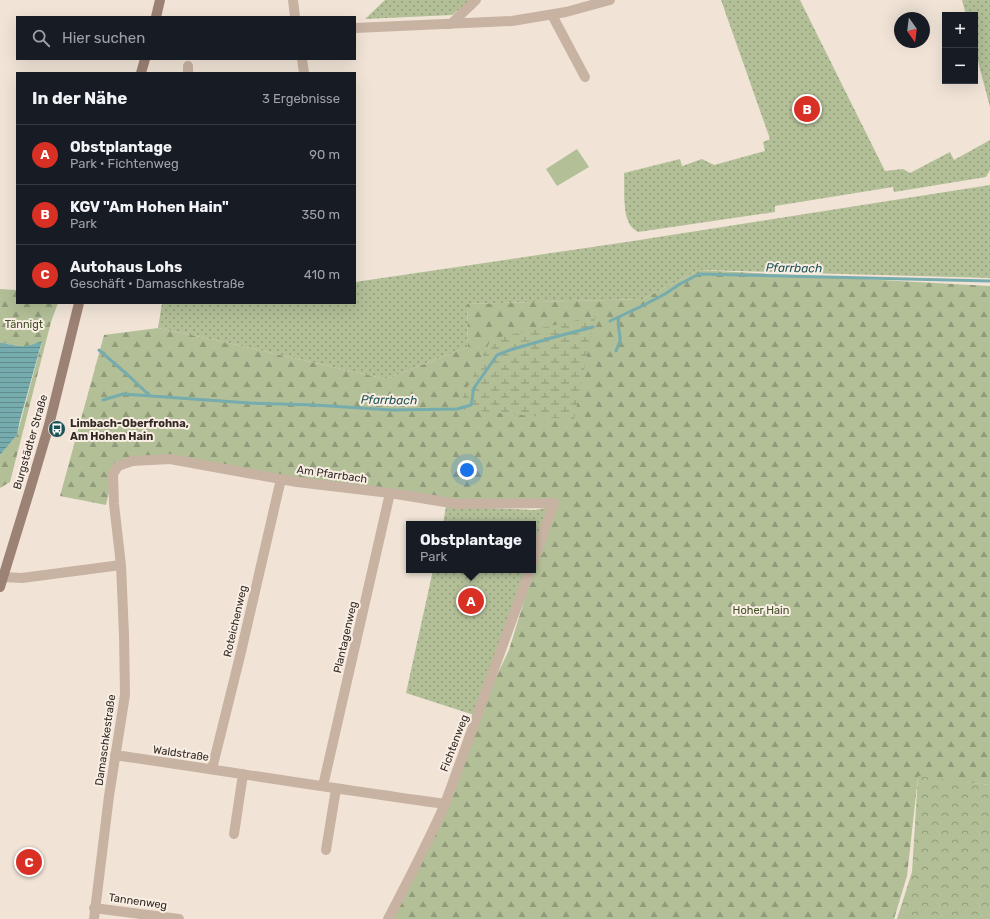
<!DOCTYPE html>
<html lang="de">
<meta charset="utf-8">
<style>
:root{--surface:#171b24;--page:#20242c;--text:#f1f3f6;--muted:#9ea1a6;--line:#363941;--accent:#d93025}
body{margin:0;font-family:Rubik,sans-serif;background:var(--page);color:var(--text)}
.controls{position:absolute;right:12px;top:12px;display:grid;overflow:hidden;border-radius:0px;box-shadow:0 4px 16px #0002}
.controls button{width:36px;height:36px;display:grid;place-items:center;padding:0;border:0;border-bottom:1px solid var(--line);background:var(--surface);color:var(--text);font:20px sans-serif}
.compass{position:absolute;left:894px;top:12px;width:36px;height:36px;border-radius:50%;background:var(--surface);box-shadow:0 4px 16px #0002;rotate:166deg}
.you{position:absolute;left:467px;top:470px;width:14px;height:14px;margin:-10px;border:3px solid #fff;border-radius:50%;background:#1a73e8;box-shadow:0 0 0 6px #1a73e833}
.badge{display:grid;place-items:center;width:26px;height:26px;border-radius:50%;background:var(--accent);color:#fff;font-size:13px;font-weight:700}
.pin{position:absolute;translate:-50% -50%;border:2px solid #fff;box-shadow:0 1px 4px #0006}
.popup{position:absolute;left:406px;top:521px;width:130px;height:52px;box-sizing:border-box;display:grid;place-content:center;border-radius:0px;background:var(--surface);filter:drop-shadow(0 1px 3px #0005);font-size:13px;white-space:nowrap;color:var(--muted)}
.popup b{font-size:15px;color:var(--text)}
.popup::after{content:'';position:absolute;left:50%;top:100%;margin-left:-8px;border:8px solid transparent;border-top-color:var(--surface)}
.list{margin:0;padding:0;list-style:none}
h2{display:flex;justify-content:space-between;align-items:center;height:52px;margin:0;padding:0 16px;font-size:17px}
h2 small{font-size:13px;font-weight:400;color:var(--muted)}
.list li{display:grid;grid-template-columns:26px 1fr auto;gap:12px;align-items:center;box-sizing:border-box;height:60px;padding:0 16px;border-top:1px solid var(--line)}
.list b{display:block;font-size:15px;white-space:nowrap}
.list p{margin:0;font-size:13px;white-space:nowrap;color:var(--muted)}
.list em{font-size:13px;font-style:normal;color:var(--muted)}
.icon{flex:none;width:22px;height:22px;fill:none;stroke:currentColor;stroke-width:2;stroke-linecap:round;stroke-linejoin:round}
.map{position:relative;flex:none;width:990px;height:919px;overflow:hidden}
.search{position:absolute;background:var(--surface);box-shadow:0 4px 16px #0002;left:16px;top:16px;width:340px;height:44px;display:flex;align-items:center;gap:10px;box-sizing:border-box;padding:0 14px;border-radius:0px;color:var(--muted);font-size:15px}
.panel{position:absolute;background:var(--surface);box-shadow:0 4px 16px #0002;left:16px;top:72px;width:340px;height:232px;border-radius:0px}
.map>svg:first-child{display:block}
.grass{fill:url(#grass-dots)}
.forest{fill:url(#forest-firs)}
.wetland{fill:url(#wetland-marsh)}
.park{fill:url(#park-crowns)}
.pitch{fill:#b2bf97}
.water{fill:url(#water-rules)}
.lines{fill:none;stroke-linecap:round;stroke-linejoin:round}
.stream{stroke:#76acad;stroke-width:3}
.minor{stroke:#c8b3a3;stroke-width:10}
.secondary{stroke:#9c8275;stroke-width:10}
.labels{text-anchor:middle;stroke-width:4;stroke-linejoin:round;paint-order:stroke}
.park-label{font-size:11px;fill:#435129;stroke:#f9eee3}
.poi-label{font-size:11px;font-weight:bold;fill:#332925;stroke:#f9eee3;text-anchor:start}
.street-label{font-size:11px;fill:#332925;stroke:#f9eee3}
.water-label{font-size:12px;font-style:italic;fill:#1b5254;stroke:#f9eee3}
</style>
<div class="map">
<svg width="990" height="919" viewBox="0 0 990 919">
<defs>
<pattern id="grass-dots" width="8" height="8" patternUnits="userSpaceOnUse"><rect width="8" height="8" fill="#b2bf97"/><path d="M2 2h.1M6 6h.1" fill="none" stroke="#919b7b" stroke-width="1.8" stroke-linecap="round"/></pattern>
<pattern id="forest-firs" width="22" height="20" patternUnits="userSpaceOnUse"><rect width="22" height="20" fill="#b2bf97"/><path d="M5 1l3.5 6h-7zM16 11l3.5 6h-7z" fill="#919b7b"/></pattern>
<pattern id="wetland-marsh" width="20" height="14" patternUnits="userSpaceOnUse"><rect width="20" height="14" fill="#b2bf97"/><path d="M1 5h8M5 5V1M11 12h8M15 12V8" fill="none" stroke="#919b7b"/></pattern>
<pattern id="park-crowns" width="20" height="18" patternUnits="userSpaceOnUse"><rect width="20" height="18" fill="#b2bf97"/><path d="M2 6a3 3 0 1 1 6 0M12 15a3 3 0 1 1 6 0" fill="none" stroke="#919b7b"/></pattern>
<pattern id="water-rules" width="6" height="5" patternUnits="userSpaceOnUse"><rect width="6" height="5" fill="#76acad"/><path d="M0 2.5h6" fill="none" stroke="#618c8d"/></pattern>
</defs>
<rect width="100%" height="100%" fill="#f1e4d7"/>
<path class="grass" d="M385 0H471L452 15 365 19Z
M721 0H800L885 171 903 169 910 173 950 152 954 160 990 140V170L986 177 894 192 893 187 775 206V212L638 232C635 230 632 228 630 225 622 211 625 189 624 173L680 159 682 166 702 159 714 165 765 151 763 142 770 139Z
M962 0H990V107L975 50V15H966Z
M990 185V278L699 270 643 299 467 304 468 347 386 379 215 340 158 328 162 303H355V282L633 241Z
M446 506 535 510 550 507 533 554V524H443Z
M433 570H527L474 715 406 693Z"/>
<path class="forest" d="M699 270 990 286V785L918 777 907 876 894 919H388L413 872 476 719 509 650 554 503 457 504 170 459 132 461 113 474 106 505 60 496 104 335 158 328 215 340 386 379 468 347 467 304 643 299Z
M0 289 17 290V303H58L51 322 10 482 0 488V455L17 435 42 342C25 348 20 347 3 343H0Z"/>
<path class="wetland" d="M595 316 574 420 457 409 491 339Z"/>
<path class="park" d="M918 776 990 785V919H897L912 872Z"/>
<path class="pitch" d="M577 149 589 167 557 186 546 169Z"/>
<path class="water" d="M42 341 20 420 17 435 0 455V343H3C21 347 25 348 42 341Z"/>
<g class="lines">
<path class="stream" d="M610 321 640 307 665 294 680 284 699 274 990 281
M99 350 129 376 149 395
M616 351C617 348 619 344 620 341 621 332 616 327 619 317
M103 400 123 394 249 403 314 405 392 410 457 409 471 405C473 399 472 394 474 388L497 355 510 350 551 338 593 327"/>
<path class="minor" d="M293 0 295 17
M552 15 585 77
M451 24 476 0
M355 28 512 21 566 12 610 0
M302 59 304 73
M188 66V73
M3 577 22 578 121 565
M115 755C225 771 335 789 445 804
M212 769 241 652 281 479
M323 786 390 493
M234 834 243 774
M326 850 336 789
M94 908 179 919
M94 919 109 796 125 695 124 635 121 565 114 504 113 474 118 466 132 461 170 459 297 482 390 493 457 504 554 503 533 562
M388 919C408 881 427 844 445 804L530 570"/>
<path class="secondary" d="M156 17 160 0
M141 73 145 59
M0 587 31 486 49 425 79 303"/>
</g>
<defs>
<g id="bus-disc" transform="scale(0.9)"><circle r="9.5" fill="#1b5254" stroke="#f9eee3"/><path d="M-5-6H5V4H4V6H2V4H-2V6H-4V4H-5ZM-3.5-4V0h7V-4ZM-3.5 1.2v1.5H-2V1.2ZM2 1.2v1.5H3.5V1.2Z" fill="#fff"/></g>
</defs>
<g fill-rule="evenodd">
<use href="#bus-disc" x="57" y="429"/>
</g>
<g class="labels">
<g class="park-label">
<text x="24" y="328">Tännigt</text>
<text x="761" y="614">Hoher Hain</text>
</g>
<g class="poi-label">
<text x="70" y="427">Limbach-Oberfrohna,<tspan x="70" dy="13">Am Hohen Hain</tspan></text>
</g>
<g class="street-label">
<text transform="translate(30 442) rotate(-74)" y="4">Burgstädter Straße</text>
<text transform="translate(332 474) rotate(8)" y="4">Am Pfarrbach</text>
<text transform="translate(235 621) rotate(-77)" y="4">Roteichenweg</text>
<text transform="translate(345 637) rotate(-77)" y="4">Plantagenweg</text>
<text transform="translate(105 740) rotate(-82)" y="4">Damaschkestraße</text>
<text transform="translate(454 743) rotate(-69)" y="4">Fichtenweg</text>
<text transform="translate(181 753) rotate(8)" y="4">Waldstraße</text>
<text transform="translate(138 901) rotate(8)" y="4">Tannenweg</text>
</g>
<g class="water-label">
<text transform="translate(794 268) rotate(1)" y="4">Pfarrbach</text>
<text transform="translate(389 400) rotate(1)" y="4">Pfarrbach</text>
</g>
</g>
</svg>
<div class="controls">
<button>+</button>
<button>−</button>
</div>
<svg class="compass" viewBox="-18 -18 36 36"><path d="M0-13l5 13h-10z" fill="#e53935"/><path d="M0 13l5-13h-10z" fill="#9ea1a6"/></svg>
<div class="you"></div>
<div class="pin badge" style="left:471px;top:601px">A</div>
<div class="popup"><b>Obstplantage</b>Park</div>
<div class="pin badge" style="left:807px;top:109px">B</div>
<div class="pin badge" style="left:29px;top:862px">C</div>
<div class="search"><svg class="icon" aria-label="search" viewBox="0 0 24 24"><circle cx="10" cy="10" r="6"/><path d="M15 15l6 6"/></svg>Hier suchen</div>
<section class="panel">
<h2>In der Nähe<small>3 Ergebnisse</small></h2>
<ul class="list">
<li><span class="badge">A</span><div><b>Obstplantage</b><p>Park · Fichtenweg</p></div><em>90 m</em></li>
<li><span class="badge">B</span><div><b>KGV &quot;Am Hohen Hain&quot;</b><p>Park</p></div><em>350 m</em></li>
<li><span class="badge">C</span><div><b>Autohaus Lohs</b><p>Geschäft · Damaschkestraße</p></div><em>410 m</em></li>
</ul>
</section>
</div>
